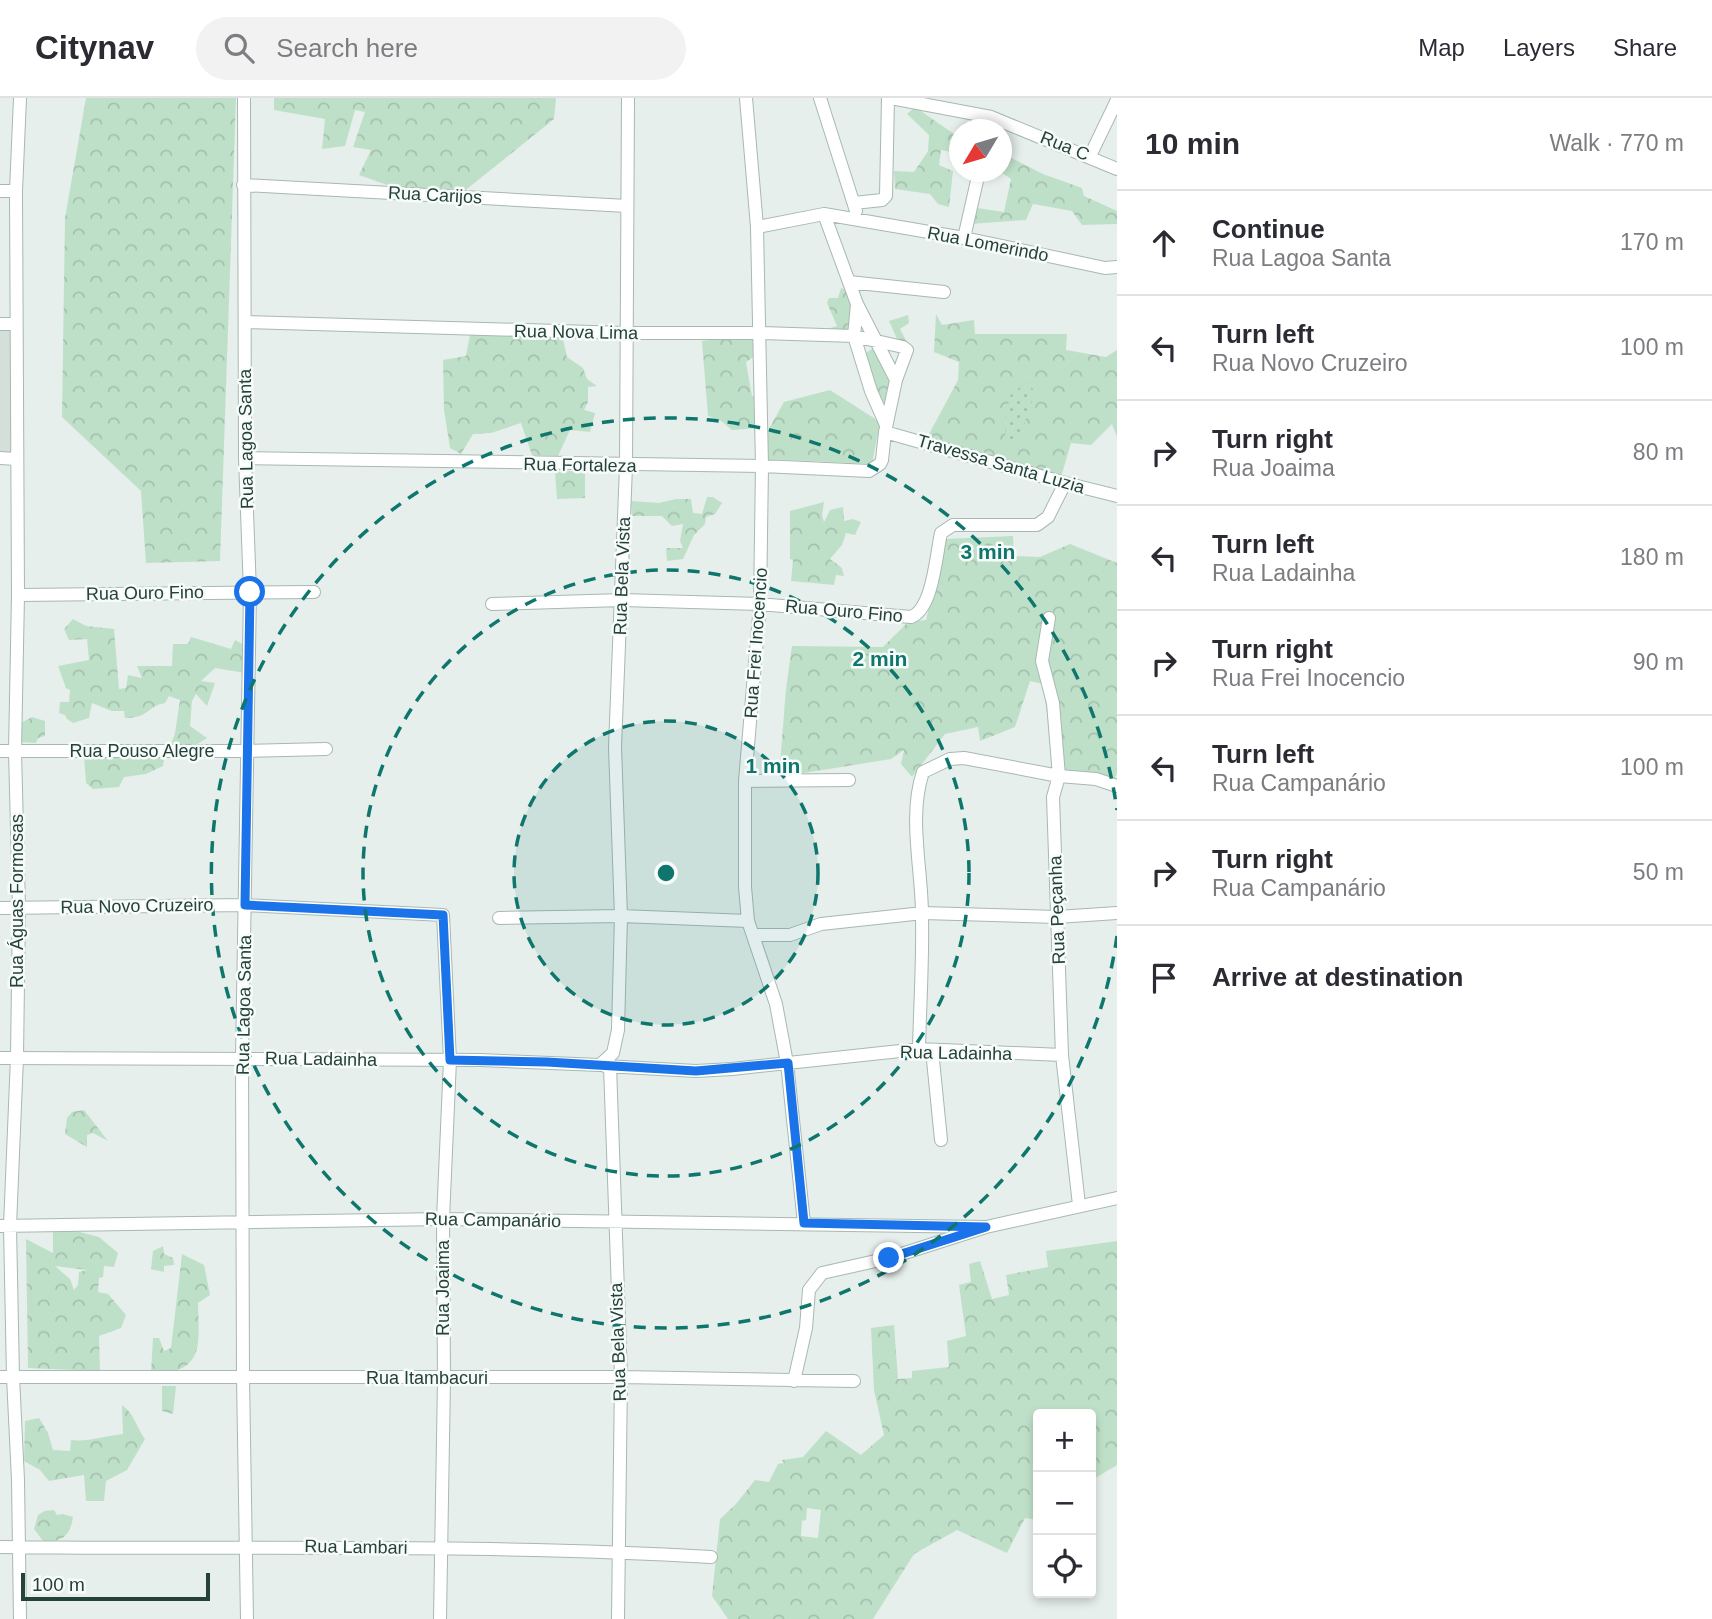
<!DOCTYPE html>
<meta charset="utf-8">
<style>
:root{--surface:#fff;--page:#f2f2f3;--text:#2b2b33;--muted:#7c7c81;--line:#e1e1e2}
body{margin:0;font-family:Helvetica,sans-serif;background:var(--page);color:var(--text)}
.controls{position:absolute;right:21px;bottom:21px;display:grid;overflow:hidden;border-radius:7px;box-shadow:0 4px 10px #0003}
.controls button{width:63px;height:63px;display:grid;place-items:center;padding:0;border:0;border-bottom:2px solid var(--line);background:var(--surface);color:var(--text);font:35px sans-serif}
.compass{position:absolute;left:949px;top:21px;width:63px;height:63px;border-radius:50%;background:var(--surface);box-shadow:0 4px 10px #0003;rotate:232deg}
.scale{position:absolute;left:21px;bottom:18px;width:189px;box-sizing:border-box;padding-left:7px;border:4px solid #24423a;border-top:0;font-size:19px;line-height:24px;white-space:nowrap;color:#24423a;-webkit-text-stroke:5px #f7fbf9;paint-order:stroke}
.stop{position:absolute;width:21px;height:21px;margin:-16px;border:5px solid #1a73e8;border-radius:50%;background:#fff}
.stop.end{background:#1a73e8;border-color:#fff;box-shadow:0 2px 7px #0008}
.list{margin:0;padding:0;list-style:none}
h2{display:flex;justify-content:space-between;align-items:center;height:91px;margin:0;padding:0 28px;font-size:30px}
h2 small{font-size:23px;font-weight:400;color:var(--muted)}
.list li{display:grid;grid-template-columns:46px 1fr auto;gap:21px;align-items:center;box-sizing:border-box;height:105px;padding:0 28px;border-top:2px solid var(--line)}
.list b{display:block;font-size:26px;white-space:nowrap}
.list p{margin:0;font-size:23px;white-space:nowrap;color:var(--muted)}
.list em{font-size:23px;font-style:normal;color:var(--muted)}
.icon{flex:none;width:38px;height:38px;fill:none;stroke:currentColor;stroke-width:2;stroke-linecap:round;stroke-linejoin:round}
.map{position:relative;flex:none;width:1117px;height:1521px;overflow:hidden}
header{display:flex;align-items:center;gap:42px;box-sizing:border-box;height:98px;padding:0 35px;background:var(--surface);border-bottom:2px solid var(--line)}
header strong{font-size:33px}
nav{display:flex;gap:38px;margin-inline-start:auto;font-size:24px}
.search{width:490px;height:63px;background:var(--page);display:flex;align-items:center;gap:18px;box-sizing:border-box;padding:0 24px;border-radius:38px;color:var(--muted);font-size:26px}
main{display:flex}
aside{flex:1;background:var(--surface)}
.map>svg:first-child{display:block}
.built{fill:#d4dfda}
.forest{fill:url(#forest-crowns);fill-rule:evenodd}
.garden{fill:url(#garden-dots)}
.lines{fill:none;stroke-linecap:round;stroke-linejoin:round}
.minor-casing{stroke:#a8b8b2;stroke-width:14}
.minor{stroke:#fff;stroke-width:12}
.route{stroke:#1a73e8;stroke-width:9}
.ring{fill:none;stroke:#0f766e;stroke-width:3.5;stroke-dasharray:12 9}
.labels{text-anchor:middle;stroke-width:5;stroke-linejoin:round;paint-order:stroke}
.street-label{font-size:18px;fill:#24423a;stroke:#f7fbf9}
.centre{fill:#0f766e;stroke:#f7fbf9;stroke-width:3.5}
.ring-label{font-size:21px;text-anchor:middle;font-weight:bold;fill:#0f766e;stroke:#f7fbf9;stroke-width:5;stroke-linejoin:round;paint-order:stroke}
</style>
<header>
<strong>Citynav</strong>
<div class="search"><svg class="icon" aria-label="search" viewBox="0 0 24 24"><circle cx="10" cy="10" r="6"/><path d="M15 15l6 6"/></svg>Search here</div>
<nav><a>Map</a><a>Layers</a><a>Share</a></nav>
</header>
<main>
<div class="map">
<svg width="1117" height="1521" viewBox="0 0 1117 1521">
<defs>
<pattern id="forest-crowns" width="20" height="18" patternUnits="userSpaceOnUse" patternTransform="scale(1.75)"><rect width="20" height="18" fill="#bfe0c8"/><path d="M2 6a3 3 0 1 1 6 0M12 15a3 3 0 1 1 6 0" fill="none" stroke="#a4c1ad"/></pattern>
<pattern id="garden-dots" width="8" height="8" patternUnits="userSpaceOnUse" patternTransform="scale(1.75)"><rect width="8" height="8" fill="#bfe0c8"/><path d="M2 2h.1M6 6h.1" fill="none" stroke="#a4c1ad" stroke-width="1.8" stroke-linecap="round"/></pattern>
</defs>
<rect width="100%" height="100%" fill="#e6efeb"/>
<path class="built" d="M0 226H16V361H0Z"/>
<path class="forest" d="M86 0H236L220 463 146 465 141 393 62 319 65 120Z
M274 0H556L554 21 457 99 399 91 359 77 371 52 353 49 365 14 355 12 345 48 322 51 325 21 274 12Z
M915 9 957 38 952 54 941 52 939 67 953 73 949 109 938 106 930 96 895 91 894 73 914 74 928 53 929 37 907 16Z
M1002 55 1043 76 1082 90 1084 98 1117 113V126L1082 127 1072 113 1033 106 1026 122 971 126 977 110 1004 114 1011 81 1001 74Z
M841 190 849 193 857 206 851 236 829 235 830 230 837 228 827 205 829 200H838Z
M936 216 942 227 974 222 975 236H1067L1066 252 1106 259 1117 252V339L1112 326 1091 347 1071 345 1061 379C1017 365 972 354 928 338L958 282 959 264 934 254Z
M908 217 909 225 900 231 908 246 899 245 889 223Z
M471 231 562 237 567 259 583 270 587 281 597 288 588 289V304L584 312 595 315 590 334 570 332 558 358 532 357 521 325 491 335 473 336 461 356 450 350 444 312 443 262 466 258Z
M754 235 756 257 746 264 752 298H758V330L732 332 721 323 708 318 702 243Z
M876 248 892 283 886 317 863 257Z
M830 292 880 324 872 366 767 361 766 336 784 304Z
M585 372V400L557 401 555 374Z
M707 399H713L722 405 715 416 706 419 705 426 694 437 683 461 667 463 666 450H683L680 443 683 426 672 428 662 418H632L631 403 659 405 676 401H691L693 415 702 416Z
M824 404 822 417 824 424 830 412 843 409 844 423 853 421 861 424 855 437 846 435 842 447 830 461 842 470 844 478 836 477 834 487 791 483 793 462 790 461V413Z
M1013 438 1014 458 1040 459 1070 446 1117 465V676L1114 681 1063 674 1050 639 1043 586 1030 583 1015 629 980 643 978 629 945 636 912 679 901 666 904 652 891 661 779 679 786 591 792 548 883 549 908 524 926 522 945 441Z
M73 521 86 528 114 531 119 591 126 590 128 577 142 580 137 568H172L173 546H188L191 539 231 551 235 542 244 547 245 575 215 570 201 583 215 585 207 608 196 596 192 603 190 628 207 640 193 649H170L175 635 180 602 169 598 165 605C147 608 150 620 125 620L124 613H112L92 605 89 620 73 625 67 621 65 617 59 615 60 604H69L70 592 66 590 58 568 89 562 87 541 69 542 64 531Z
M32 619 45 623V638L38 640 36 645 19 644V626Z
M165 656 163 668 146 676 124 679 119 689 93 691 86 685 84 657Z
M84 1012 108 1043 93 1035 87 1037V1049L65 1036 67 1020 72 1014Z
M72 1132 99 1139 118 1155 114 1169 104 1168 103 1179 99 1180 98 1194 108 1196 126 1217 121 1230 99 1238 100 1273 28 1270 26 1141 53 1155V1134ZM55 1168 87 1172 79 1174 78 1187 74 1192 70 1181Z
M1117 1143V1367L1092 1382 1091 1388V1316H1038V1422L1025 1420 1007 1455 957 1432 914 1456 873 1521H728L712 1498 720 1421 736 1406 755 1382 769 1384 778 1366 784 1365 782 1362 803 1359 826 1333 861 1357 884 1337 874 1292 871 1230 894 1227 898 1281 912 1280V1273L949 1269 947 1243 966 1238 959 1187 971 1184 969 1166 980 1163 992 1201 1009 1197 1006 1177 1048 1169 1046 1153ZM807 1410 821 1412 818 1440 801 1438 802 1423 806 1422Z
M163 1148 164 1156 173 1160 174 1167 164 1168V1174L151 1171 153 1153Z
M182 1156 204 1167 210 1197 198 1205C199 1247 205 1276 151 1275L153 1240H159L164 1253 171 1250Z
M162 1288H176L173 1316 162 1313Z
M122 1307C136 1318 135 1327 145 1341L127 1372 106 1383 104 1403H86L84 1377 49 1383 40 1372 24 1363 25 1323 39 1320 48 1335 53 1352 70 1353 71 1342C88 1344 105 1338 123 1336Z
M54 1412 57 1417 63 1416 73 1419C70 1439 62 1444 43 1443L34 1431 38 1417 45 1413Z"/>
<path class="garden" d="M1028 283 1035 295 1015 353 1006 349 1005 322 1010 298Z"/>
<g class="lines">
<g class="minor-casing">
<path id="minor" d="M244 0 245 360 250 494 242 960 243 1280 247 1521
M746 0 757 129 762 368 760 506 745 683V789L748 823 776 906 787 965 804 1125
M820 0 856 113
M891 0 991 19 1117 71
M1090 58 1117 2
M243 87 627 108
M0 93H16
M854 105 882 102 886 98 888 0
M824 116 857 206 854 238 871 293 886 327
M757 129 824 116 964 140 1105 170 1117 169
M964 140 979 74
M849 184 944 194
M857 206 896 282
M0 226H16
M885 334 1065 385 1117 398
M0 360 16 361
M245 360 762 368 869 373 880 366 882 362 885 334 896 282 907 252 903 249 854 238 759 235H625L245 224
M18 497 314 494
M492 506 622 502 760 506 911 519C933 511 936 457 941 435L953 427H1037L1048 419 1065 385
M1049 520 1042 563 1053 605 1059 678 1053 699 1062 957 1079 1107
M0 653H247L326 651
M745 683 849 682
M0 810 245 807 443 817 450 962 443 1121 444 1281 440 1521
M499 820 621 818 748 823
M753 837H790L821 826 923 815 1057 819 1117 815
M919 951C920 906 923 862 922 817 922 771 908 718 923 674L950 661 964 660 1059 678 1096 681 1117 688
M932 952 941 1042
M0 960 480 962 600 967 613 955 618 932 621 818 615 649 626 368 628 0
M605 968 696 973 732 971 919 951 1062 957
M610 968 621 1279 618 1521
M0 1128 443 1121 986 1129
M0 1279H621L854 1283
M794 1283 806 1230 809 1192 822 1175 889 1160 986 1129 1117 1100
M0 1449C237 1452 474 1445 711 1459
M20 1521 18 1382 13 1279 10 1128 17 959 19 810 15 653 18 497 16 93 20 0"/>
</g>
<use href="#minor" class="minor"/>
</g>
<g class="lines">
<path class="route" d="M250 494 245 807 443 817 450 962 547 964 696 973 788 965 804 1125 986 1129 889 1160"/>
</g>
<circle cx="666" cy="775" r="152" fill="#0f766e" fill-opacity=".12"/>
<g class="ring">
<circle cx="666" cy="775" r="152"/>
<circle cx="666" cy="775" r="303"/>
<path d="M1117 838A455 455 0 1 1 1117 712"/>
</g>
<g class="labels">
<g class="street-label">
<text transform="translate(1065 48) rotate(22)" y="6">Rua C</text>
<text transform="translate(435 97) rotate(3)" y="6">Rua Carijos</text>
<text transform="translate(988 146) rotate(11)" y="6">Rua Lomerindo</text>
<text transform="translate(576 234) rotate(1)" y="6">Rua Nova Lima</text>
<text transform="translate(246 341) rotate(-91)" y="6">Rua Lagoa Santa</text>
<text transform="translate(1001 366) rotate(16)" y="6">Travessa Santa Luzia</text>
<text transform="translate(580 367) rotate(1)" y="6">Rua Fortaleza</text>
<text transform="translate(622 478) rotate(-88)" y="6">Rua Bela Vista</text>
<text transform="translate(145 495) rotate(-1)" y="6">Rua Ouro Fino</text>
<text transform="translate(844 513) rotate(5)" y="6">Rua Ouro Fino</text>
<text transform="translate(756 545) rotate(-86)" y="6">Rua Frei Inocencio</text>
<text x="142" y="659">Rua Pouso Alegre</text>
<text transform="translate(17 803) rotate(-90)" y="6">Rua Águas Formosas</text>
<text transform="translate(137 808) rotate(-1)" y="6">Rua Novo Cruzeiro</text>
<text transform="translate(1057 812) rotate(-92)" y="6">Rua Peçanha</text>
<text transform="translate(244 907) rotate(-89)" y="6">Rua Lagoa Santa</text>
<text transform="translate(956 955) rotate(1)" y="6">Rua Ladainha</text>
<text transform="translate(321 961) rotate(1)" y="6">Rua Ladainha</text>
<text transform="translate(493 1122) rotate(1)" y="6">Rua Campanário</text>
<text transform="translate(443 1190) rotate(-90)" y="6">Rua Joaima</text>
<text transform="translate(618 1244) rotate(-92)" y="6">Rua Bela Vista</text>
<text x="427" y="1286">Rua Itambacuri</text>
<text transform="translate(356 1449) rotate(1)" y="6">Rua Lambari</text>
</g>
</g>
<circle cx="666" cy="775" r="10" class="centre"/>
<g class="ring-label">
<text x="988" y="461">3 min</text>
<text x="880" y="568">2 min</text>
<text x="773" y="675">1 min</text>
</g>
</svg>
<div class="controls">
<button>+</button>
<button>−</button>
<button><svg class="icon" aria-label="locate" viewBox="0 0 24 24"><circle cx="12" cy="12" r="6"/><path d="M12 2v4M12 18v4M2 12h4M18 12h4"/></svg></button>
</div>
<svg class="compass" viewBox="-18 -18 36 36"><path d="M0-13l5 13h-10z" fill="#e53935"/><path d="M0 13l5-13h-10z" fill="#7c7c81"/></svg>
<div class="scale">100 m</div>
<div class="stop" style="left:250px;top:494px"></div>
<div class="stop end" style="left:889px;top:1160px"></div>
</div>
<aside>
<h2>10 min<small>Walk · 770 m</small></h2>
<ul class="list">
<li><svg class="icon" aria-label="ahead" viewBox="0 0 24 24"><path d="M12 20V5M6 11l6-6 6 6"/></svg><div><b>Continue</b><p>Rua Lagoa Santa</p></div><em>170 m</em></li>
<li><svg class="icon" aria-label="left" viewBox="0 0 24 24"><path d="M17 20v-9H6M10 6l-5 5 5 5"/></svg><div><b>Turn left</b><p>Rua Novo Cruzeiro</p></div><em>100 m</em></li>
<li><svg class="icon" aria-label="right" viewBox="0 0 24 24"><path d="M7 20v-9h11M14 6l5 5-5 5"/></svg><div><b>Turn right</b><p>Rua Joaima</p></div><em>80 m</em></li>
<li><svg class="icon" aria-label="left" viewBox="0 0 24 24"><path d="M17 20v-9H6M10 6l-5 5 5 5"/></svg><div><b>Turn left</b><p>Rua Ladainha</p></div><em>180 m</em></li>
<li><svg class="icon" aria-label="right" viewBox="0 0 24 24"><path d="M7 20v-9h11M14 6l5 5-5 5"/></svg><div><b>Turn right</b><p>Rua Frei Inocencio</p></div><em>90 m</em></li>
<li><svg class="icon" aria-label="left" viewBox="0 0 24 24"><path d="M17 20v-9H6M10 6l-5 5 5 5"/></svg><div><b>Turn left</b><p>Rua Campanário</p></div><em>100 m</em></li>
<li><svg class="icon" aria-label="right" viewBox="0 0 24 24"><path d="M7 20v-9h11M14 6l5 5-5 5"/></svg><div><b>Turn right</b><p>Rua Campanário</p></div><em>50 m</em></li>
<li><svg class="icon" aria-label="arrive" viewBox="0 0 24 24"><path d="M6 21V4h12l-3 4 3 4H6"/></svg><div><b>Arrive at destination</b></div></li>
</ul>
</aside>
</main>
